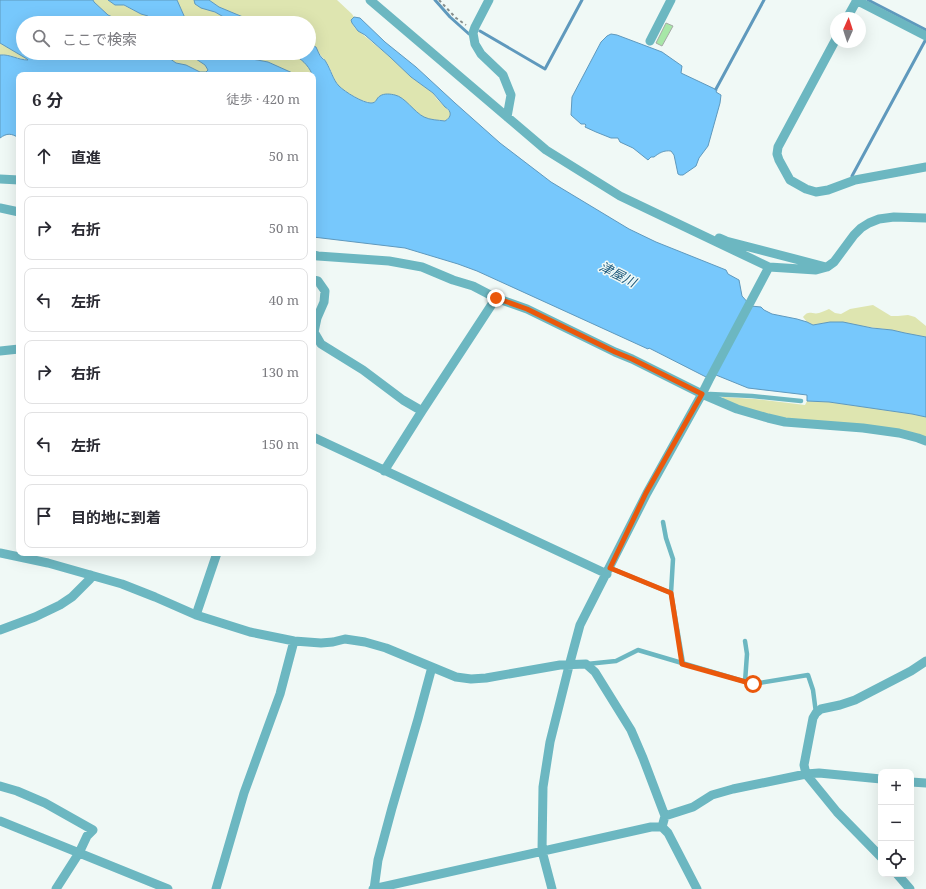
<!DOCTYPE html>
<html lang="ja">
<meta charset="utf-8">
<style>
:root{--surface:#fff;--page:#f2f2f3;--text:#2b2b33;--muted:#7c7c81;--line:#e1e1e2}
body{margin:0;font-family:"Noto Serif","Noto Sans JP",serif;background:var(--page);color:var(--text)}
.controls{position:absolute;right:12px;bottom:12px;display:grid;overflow:hidden;border-radius:8px;box-shadow:0 4px 16px #0002}
.controls button{width:36px;height:36px;display:grid;place-items:center;padding:0;border:0;border-bottom:1px solid var(--line);background:var(--surface);color:var(--text);font:20px sans-serif}
.compass{position:absolute;left:830px;top:12px;width:36px;height:36px;border-radius:50%;background:var(--surface);box-shadow:0 4px 16px #0002;rotate:3deg}
.stop{position:absolute;width:12px;height:12px;margin:-9px;border:3px solid #ea580c;border-radius:50%;background:#fff}
.stop.end{background:#ea580c;border-color:#fff;box-shadow:0 1px 4px #0008}
.list{margin:0;padding:0;list-style:none}
h2{display:flex;justify-content:space-between;align-items:center;height:52px;margin:0;padding:0 16px;font-size:17px}
h2 small{font-size:13px;font-weight:400;color:var(--muted)}
.list li{display:grid;grid-template-columns:26px 1fr auto;gap:12px;align-items:center;box-sizing:border-box;height:64px;margin:0 8px 8px;padding:0 8px;border:1px solid var(--line);border-radius:8px}
.list b{display:block;font-size:15px;white-space:nowrap}
.list em{font-size:13px;font-style:normal;color:var(--muted)}
.icon{flex:none;width:22px;height:22px;fill:none;stroke:currentColor;stroke-width:2;stroke-linecap:round;stroke-linejoin:round}
.map{position:relative;flex:none;width:926px;height:889px;overflow:hidden}
.search{position:absolute;background:var(--surface);box-shadow:0 4px 16px #0002;left:16px;top:16px;width:300px;height:44px;display:flex;align-items:center;gap:10px;box-sizing:border-box;padding:0 14px;border-radius:22px;color:var(--muted);font-size:15px}
.panel{position:absolute;background:var(--surface);box-shadow:0 4px 16px #0002;left:16px;top:72px;width:300px;height:484px;border-radius:8px}
.map>svg:first-child{display:block}
.green{fill:#dee5b0}
.water{fill:#77c8fc;stroke:#5f99bd}
.lines{fill:none;stroke-linecap:round;stroke-linejoin:round}
.stream{stroke:#5f99bd;stroke-width:3}
.building{fill:#a7e7a7;stroke:#a5aaa5}
.path{stroke:#868c8a;stroke-width:2;stroke-dasharray:3 3;stroke-linecap:butt}
.lane{stroke:#6cb7c1;stroke-width:4.5}
.street{stroke:#6cb7c1;stroke-width:9}
.route{stroke:#ea580c;stroke-width:5}
.labels{text-anchor:middle;stroke-width:3;stroke-linejoin:round;paint-order:stroke}
.water-label{font-size:13px;font-style:italic;fill:#1c597c;stroke:#f0f9f6}
</style>
<div class="map">
<svg width="926" height="889" viewBox="0 0 926 889">
<rect width="100%" height="100%" fill="#f0f9f6"/>
<path class="green" d="M93 0H108L115 5H123L141 14 148 16 153 21 157 23H122L119 20 108 15 94 2Z
M177 0H194C198 9 209 9 217 13 223 16 228 20 234 23H188L185 18Z
M209 0H337L352 14 354 17 351 20 352 23 355 28 390 57 411 77 433 93 436 98 450 112V117L445 121 430 119 425 118 419 114 411 107 376 102C368 106 347 93 340 87 333 81 332 70 327 63 322 56 320 56 316 47L309 44V23H261L243 17 219 7Z
M0 43 27 59 28 60C18 59 9 54 0 55Z
M162 53H185L186 56 192 59H196L205 65 208 70 206 72H200L186 65 176 63Z
M230 53H288C291 54 294 55 297 57 303 60 310 68 312 74L297 75 268 62 252 59 248 56Z
M873 305 891 316H898L908 315 915 317 926 326V337L905 333 892 330 830 322 813 325 807 322 803 317C809 309 812 315 819 313 823 312 826 310 829 309L835 313 841 314 850 309Z
M723 397 755 399 805 405 807 401 829 402 912 414 926 417V438L771 416 742 408 721 399Z"/>
<path class="water" d="M0 0H93L94 2 108 15 119 20 122 23H23V53H162L176 63 186 65 200 72H206L208 70 205 65 196 59H192L186 56 185 53H230L248 56 252 59 268 62 297 75H19V138C11 133 7 133 0 138V55C10 54 18 60 28 60L27 59 0 43Z
M108 0H177L185 18 188 23H157L153 21 148 16 141 14 124 5H115Z
M194 0H209L219 7 243 17 261 23H234L215 12 201 8 195 4Z
M354 17 360 18 385 42 416 67 455 103 500 143 551 182 629 229 656 242 726 270 728 274 739 280 742 296 751 306 761 307 764 310 772 314 797 319 807 322 813 325 830 322H843L872 328 892 330 905 333 926 337V417L912 414 829 402 807 401V395L748 388 716 375 706 377 649 348 648 349 477 271 458 264 405 248 313 237V75H312C311 69 303 60 297 57 295 55 291 54 288 53H309V44L316 47C318 51 319 55 322 58 326 62 323 57 326 62 331 70 333 80 339 86 345 92 363 103 371 103 377 103 376 98 380 96 384 93 391 94 395 95 405 97 414 112 424 117 430 120 438 120 445 121 452 117 452 111 445 107L433 93 411 77 390 57 365 35 358 31 352 23 351 20Z
M611 34 617 35 662 52 682 66 681 73 717 90 716 92 721 95 720 103 708 146 699 158 696 166 683 175H680L678 174 674 155 671 151C664 150 659 153 654 157H651L648 160 633 148 620 142 618 138H611L596 132 585 127 586 125 585 124H581L571 115 572 97 601 42 607 36Z"/>
<g class="lines">
<path class="stream" d="M435 0 450 17 469 34
M868 0 926 30
M480 31 545 69 582 0
M716 89 764 0
M852 176 926 39"/>
</g>
<path class="building" d="M666 23 673 26 662 46 656 43Z"/>
<g class="lines">
<path class="path" d="M439 0 456 18 466 25"/>
<path class="lane" d="M710 394 752 396 801 401
M663 522 666 538 673 559 671 593 683 663
M610 568 671 593
M745 641 747 654 745 682
M587 664 616 661 638 650 753 684 808 675 813 690 816 713"/>
<path class="street" d="M370 0 546 150 620 196 769 267 816 270 827 267 834 262 854 235 861 228 869 223 879 219 894 217 926 218
M489 0 475 27 473 33 475 44 481 54 503 75 511 95 507 117
M856 0 926 36
M847 18 857 0
M836 39 778 147 777 154 779 160 790 180 806 189 816 192 828 190 855 180 926 167
M650 41 671 0
M0 179 19 180
M0 208 19 212
M719 238 726 241 826 267
M313 255 318 256 389 261 422 267 453 280 473 286 496 298 527 309 615 352 632 359 702 394 737 409 768 418 785 422 863 428 899 433 918 438 926 441
M313 280 318 281 325 291 324 302 317 318 314 332 321 344 363 370 403 400 422 411
M0 351 19 349
M313 437 607 574
M384 471 422 411 496 298
M0 553 48 563 122 584 155 597 196 615 250 632 294 641 321 643 333 642 345 639 365 642 386 648 456 677 471 679 486 678 560 665 586 664 595 672 631 730 643 758 665 816 662 827
M196 615 217 553
M0 630 35 617 60 605 72 597 90 579 91 575
M911 782 926 783
M0 786 17 791 45 803 93 830 87 836 79 853 56 889
M665 816 693 807 712 795 733 789 806 774 819 773 881 779
M0 821 168 889
M881 857 837 812 806 774 804 765 813 718 816 713 821 709 840 705 855 700 911 671 926 661
M897 874 910 889
M216 889 244 793 280 694 294 641
M373 889 651 827H662L668 833 697 889
M374 889 378 860 392 808 418 719 432 667
M552 889 542 851 543 787 550 742 569 666 580 625 647 493 702 394 709 380 769 267"/>
</g>
<g class="lines">
<path class="route" d="M496 298 527 309 615 352 632 359 702 394 646 493 610 568 671 593 682 664 753 684"/>
</g>
<g class="labels">
<g class="water-label">
<text transform="translate(618 274) rotate(27)" y="5">津屋川</text>
</g>
</g>
</svg>
<div class="controls">
<button>+</button>
<button>−</button>
<button><svg class="icon" aria-label="locate" viewBox="0 0 24 24"><circle cx="12" cy="12" r="6"/><path d="M12 2v4M12 18v4M2 12h4M18 12h4"/></svg></button>
</div>
<svg class="compass" viewBox="-18 -18 36 36"><path d="M0-13l5 13h-10z" fill="#e53935"/><path d="M0 13l5-13h-10z" fill="#7c7c81"/></svg>
<div class="stop" style="left:753px;top:684px"></div>
<div class="stop end" style="left:496px;top:298px"></div>
<div class="search"><svg class="icon" aria-label="search" viewBox="0 0 24 24"><circle cx="10" cy="10" r="6"/><path d="M15 15l6 6"/></svg>ここで検索</div>
<section class="panel">
<h2>6 分<small>徒歩 · 420 m</small></h2>
<ul class="list">
<li><svg class="icon" aria-label="ahead" viewBox="0 0 24 24"><path d="M12 20V5M6 11l6-6 6 6"/></svg><div><b>直進</b></div><em>50 m</em></li>
<li><svg class="icon" aria-label="right" viewBox="0 0 24 24"><path d="M7 20v-9h11M14 6l5 5-5 5"/></svg><div><b>右折</b></div><em>50 m</em></li>
<li><svg class="icon" aria-label="left" viewBox="0 0 24 24"><path d="M17 20v-9H6M10 6l-5 5 5 5"/></svg><div><b>左折</b></div><em>40 m</em></li>
<li><svg class="icon" aria-label="right" viewBox="0 0 24 24"><path d="M7 20v-9h11M14 6l5 5-5 5"/></svg><div><b>右折</b></div><em>130 m</em></li>
<li><svg class="icon" aria-label="left" viewBox="0 0 24 24"><path d="M17 20v-9H6M10 6l-5 5 5 5"/></svg><div><b>左折</b></div><em>150 m</em></li>
<li><svg class="icon" aria-label="arrive" viewBox="0 0 24 24"><path d="M6 21V4h12l-3 4 3 4H6"/></svg><div><b>目的地に到着</b></div></li>
</ul>
</section>
</div>
